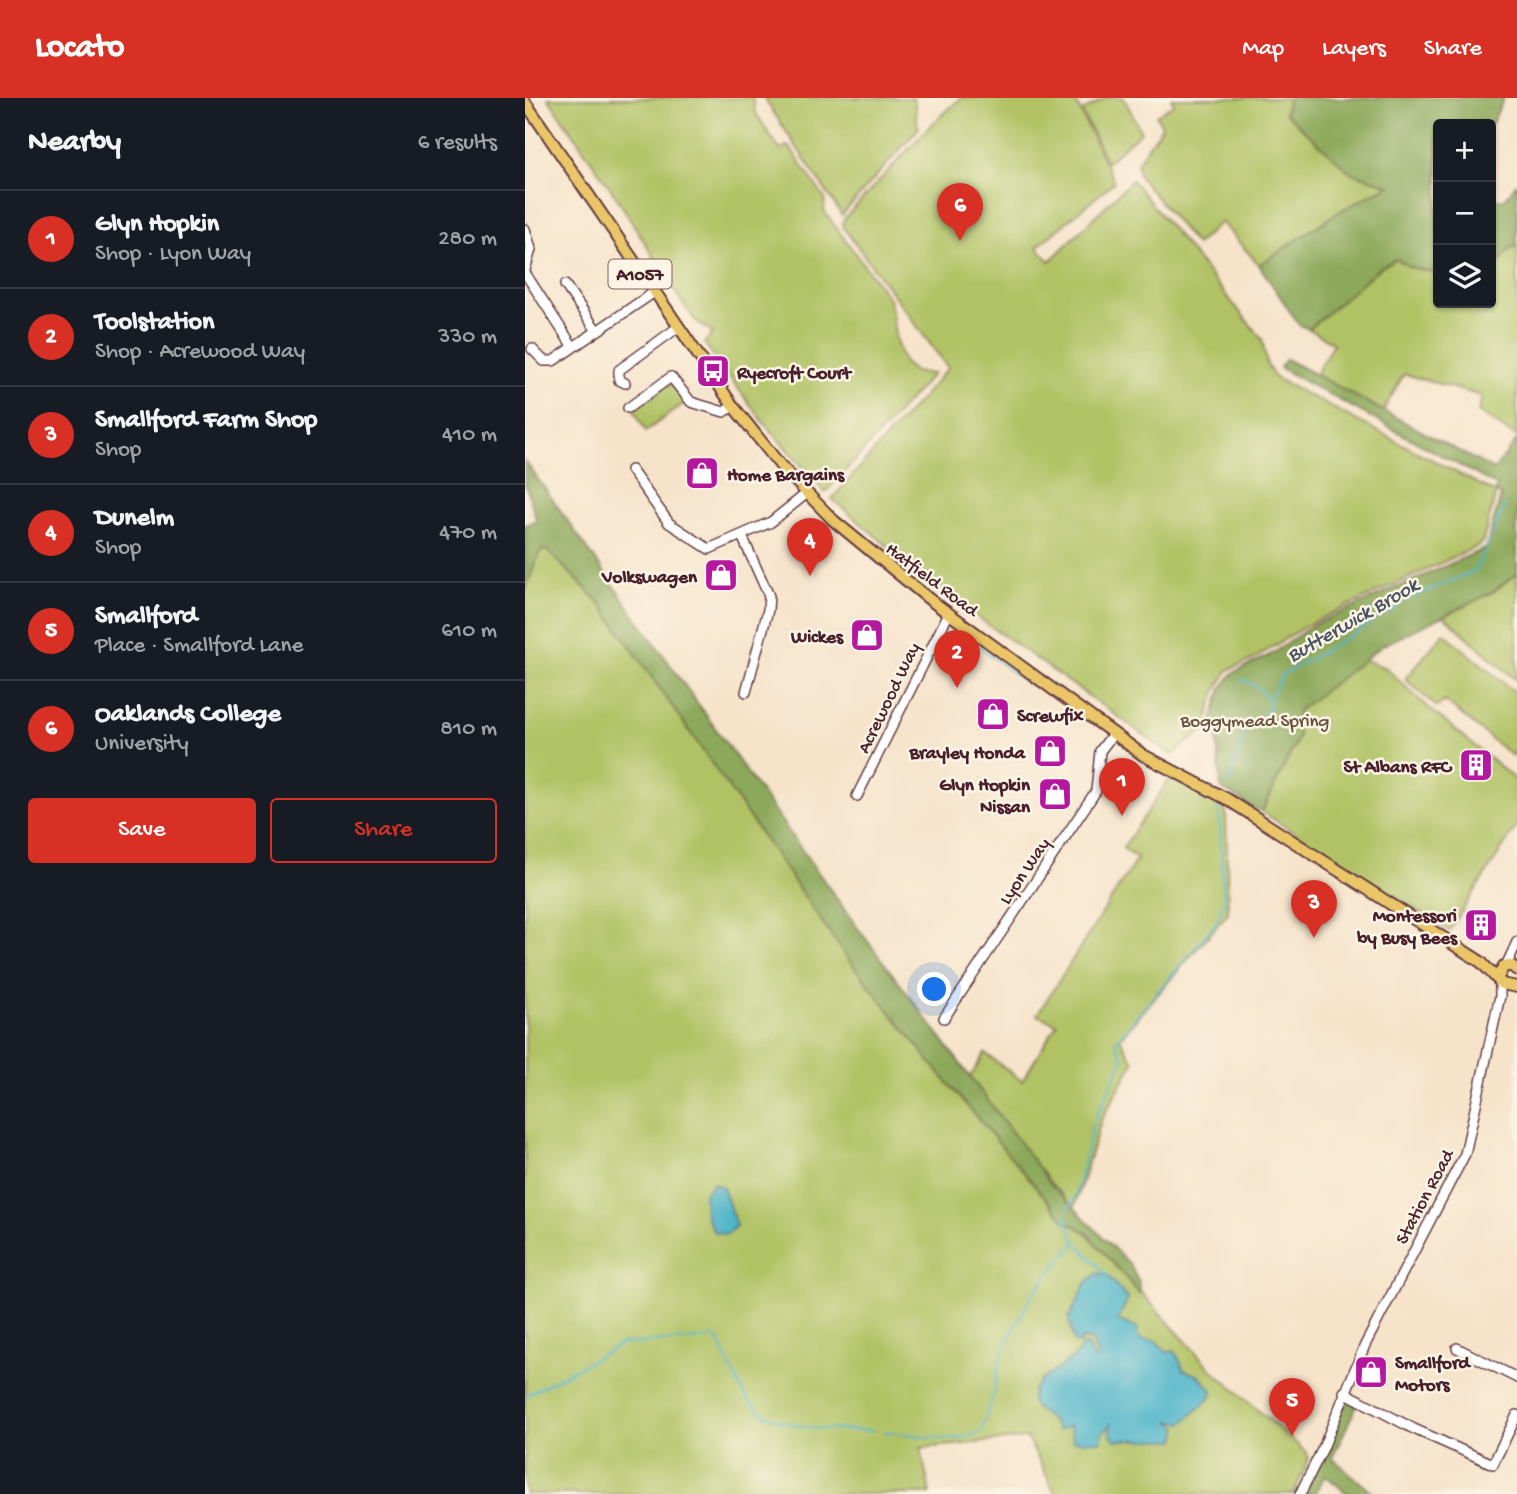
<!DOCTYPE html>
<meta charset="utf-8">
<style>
:root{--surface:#171b24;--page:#242831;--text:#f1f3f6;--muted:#9ea1a6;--line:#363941;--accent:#d93025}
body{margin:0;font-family:"Gochi Hand",sans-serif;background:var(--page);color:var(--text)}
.controls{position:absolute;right:21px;top:21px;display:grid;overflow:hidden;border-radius:7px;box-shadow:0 2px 5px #0004}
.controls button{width:63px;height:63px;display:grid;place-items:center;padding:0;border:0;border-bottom:2px solid var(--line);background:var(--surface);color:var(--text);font:35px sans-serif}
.you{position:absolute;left:410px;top:892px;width:24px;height:24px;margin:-18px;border:5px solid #fff;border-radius:50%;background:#1a73e8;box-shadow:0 0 0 10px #1a73e833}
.badge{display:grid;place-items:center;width:46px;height:46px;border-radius:50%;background:var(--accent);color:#fff;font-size:23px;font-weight:700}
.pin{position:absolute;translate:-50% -58px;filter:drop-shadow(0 2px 4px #0008)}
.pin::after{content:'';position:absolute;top:37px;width:24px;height:21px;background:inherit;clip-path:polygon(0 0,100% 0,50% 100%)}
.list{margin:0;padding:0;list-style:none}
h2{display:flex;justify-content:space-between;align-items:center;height:91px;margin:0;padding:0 28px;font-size:30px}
h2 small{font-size:23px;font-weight:400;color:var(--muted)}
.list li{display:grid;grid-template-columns:46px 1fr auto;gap:21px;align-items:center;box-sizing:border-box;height:98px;padding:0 28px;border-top:2px solid var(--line)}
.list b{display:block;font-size:26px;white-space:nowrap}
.list p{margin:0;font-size:23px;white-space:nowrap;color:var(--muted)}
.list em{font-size:23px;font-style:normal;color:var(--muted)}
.actions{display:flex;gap:14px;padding:21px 28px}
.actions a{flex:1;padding:16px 0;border:2px solid var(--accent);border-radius:7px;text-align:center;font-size:24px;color:var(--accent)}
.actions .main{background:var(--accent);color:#fff}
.icon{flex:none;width:38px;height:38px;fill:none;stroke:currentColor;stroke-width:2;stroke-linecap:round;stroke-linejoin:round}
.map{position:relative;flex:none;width:992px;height:1396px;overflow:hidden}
header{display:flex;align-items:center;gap:42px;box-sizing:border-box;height:98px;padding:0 35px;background:var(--accent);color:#fff}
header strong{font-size:33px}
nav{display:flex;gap:38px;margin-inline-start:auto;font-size:24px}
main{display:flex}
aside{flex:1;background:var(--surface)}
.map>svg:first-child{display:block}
.green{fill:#b1c265;stroke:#7e7048;stroke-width:2}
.forest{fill:#8ca85a;stroke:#6b6442;stroke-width:2}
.water{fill:#4bb4c9;stroke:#4a6a7a;stroke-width:2}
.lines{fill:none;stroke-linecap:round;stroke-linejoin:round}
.stream{stroke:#4bb4c9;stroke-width:2}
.minor-casing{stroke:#643c43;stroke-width:12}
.major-casing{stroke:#643c43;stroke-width:14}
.minor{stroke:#fff;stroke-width:9}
.major{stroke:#ebc669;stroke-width:10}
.labels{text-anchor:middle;stroke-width:5;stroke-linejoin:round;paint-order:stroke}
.shield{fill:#fcf5e5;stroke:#7f5f63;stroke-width:2}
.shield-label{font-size:18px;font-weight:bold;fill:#4a1f2b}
.poi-label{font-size:19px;font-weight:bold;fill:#4a1f2b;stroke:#fcf5e5;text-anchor:end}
.street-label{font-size:19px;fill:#4a1f2b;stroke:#fcf5e5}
.park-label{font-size:19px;fill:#69503c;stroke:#fcf5e5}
.water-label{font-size:21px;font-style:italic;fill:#4a5362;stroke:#fcf5e5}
</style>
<header>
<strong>Locato</strong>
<nav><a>Map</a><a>Layers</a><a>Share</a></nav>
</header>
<main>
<aside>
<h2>Nearby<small>6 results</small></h2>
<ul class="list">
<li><span class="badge">1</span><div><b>Glyn Hopkin</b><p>Shop · Lyon Way</p></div><em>280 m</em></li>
<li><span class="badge">2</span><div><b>Toolstation</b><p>Shop · Acrewood Way</p></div><em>330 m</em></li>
<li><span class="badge">3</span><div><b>Smallford Farm Shop</b><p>Shop</p></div><em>410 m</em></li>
<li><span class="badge">4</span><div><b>Dunelm</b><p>Shop</p></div><em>470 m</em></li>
<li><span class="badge">5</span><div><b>Smallford</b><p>Place · Smallford Lane</p></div><em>610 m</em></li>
<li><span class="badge">6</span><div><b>Oaklands College</b><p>University</p></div><em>810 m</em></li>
</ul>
<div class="actions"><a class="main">Save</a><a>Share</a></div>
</aside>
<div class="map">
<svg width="992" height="1396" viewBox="0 0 992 1396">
<rect width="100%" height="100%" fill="#fcf5e5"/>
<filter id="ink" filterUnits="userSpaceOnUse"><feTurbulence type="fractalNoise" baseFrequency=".0143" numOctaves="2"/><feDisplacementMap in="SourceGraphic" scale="14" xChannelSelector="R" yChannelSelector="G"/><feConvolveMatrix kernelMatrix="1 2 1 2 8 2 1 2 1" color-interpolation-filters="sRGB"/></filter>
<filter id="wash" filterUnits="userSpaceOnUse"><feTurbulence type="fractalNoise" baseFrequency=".00686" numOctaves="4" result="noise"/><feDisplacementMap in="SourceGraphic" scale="28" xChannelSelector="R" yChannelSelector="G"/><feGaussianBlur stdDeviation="1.57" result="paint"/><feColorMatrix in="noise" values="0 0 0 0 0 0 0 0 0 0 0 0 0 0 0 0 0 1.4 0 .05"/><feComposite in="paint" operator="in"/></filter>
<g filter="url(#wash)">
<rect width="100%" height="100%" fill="#f6e3ca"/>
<path class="green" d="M23 0H228L230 14 255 52 262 48 266 51 300 101 299 113 365 202 371 243 379 265 390 274 408 276 300 395 239 325 179 245 188 235 170 222 158 206 92 100Z
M239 0H388C393 11 389 20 394 30L317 117Z
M436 0H549L589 84 512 149 525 163 607 82 737 241 742 267 750 280 971 395 958 443 953 448 782 527 729 561 703 572 690 595 680 631 647 657 414 492 307 401 423 270 318 129 319 121 404 29Z
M581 0H599L616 34 582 64 557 14Z
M646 0H763L760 15 866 86 815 113 734 167 696 124 671 147 614 78 612 65 637 28 631 17 649 6Z
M992 148V339L953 314 957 298 879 276 857 315 790 278 808 245 784 231 854 170 872 161 885 169 913 176V205H966V168L987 149Z
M146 285 162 303 121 333 109 312Z
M22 452 75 504 323 861 540 1123 561 1134 686 1271 781 1354 784 1360 769 1396H531L502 1340 396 1350 405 1396H0V492L15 453Z
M992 475V583L919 518 968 494Z
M919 535 992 596V653L987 658 920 603 912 609 880 581Z
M837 561 861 570 899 606 992 683V728L924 833 737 714 773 640V613Z
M645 680 701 710 703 815 595 940 609 964 576 1022 549 1110 526 1086 444 981 460 955 497 983 532 926 512 917 612 761 598 750Z"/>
<path class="forest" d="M763 0H979L966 27 913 26V176L885 169 871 161 854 170 784 231 774 227 734 167 815 113 865 87 826 75 760 15Z
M992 85V148L987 149 972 166 966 168V102L980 101Z
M761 261 969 372 992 342V475L968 494 858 547 773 613V640L737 714 696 690 692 637 687 624 697 590 708 575 747 556 786 528 961 450 976 398 971 395V387L755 270Z
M0 363 329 825 526 1086 605 1167 614 1185V1195L561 1134 540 1123 406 965 323 861 75 505 22 452 15 453 0 492V427L12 423 0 385Z
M821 1301 832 1307 807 1360 849 1396H823L800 1377 790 1396H780Z"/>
<path class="water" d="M188 1085 198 1089 211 1128 202 1136 189 1134 180 1115 179 1096Z
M573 1175 582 1177 603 1201 593 1222 613 1231V1238L617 1242 631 1243 642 1254 650 1253 659 1272 674 1278 687 1292 686 1299 658 1325 644 1323 654 1329 651 1342H590L585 1336 586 1326 577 1335V1343H548L545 1328 533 1332 526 1322 508 1308C499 1278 547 1272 557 1248L562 1247 569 1261 573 1258 567 1242 557 1241 554 1246 549 1244 544 1220 562 1184Z"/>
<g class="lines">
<path class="stream" d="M433 532 503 586
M744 603 757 577 842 528C853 516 867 516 878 503L950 473 980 408
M704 686 719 637 745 610C744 595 730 587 717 581
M543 1110 550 1100 568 1026 598 961 591 943 691 825 699 805 694 709
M540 1119 551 1144 582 1177
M0 1298 97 1246 192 1240C201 1257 215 1295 228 1307 258 1335 313 1331 350 1333
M360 1334C393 1335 424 1349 456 1334L468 1297 476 1258 490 1228 512 1190 551 1144"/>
</g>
</g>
<g filter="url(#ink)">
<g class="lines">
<g class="minor-casing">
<path id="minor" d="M0 131 6 151 0 172
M0 175 48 249
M40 187 72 233
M7 251 19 263H28L128 195
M100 285 94 282V272L152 230
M103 310 146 279 166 304 199 314 208 308
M106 372 144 425 184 451 246 424 281 396
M217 438 244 498 243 512 221 594
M332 698 424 515
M981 868 992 844
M419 920 571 693 575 653 588 636
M932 1250 992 1280
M819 1294 889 1331 968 1366 992 1317
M775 1396 798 1350 840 1247 940 1056 975 898V884"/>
</g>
<g class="major-casing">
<path id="major" d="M0 4 208 308 255 367 308 422 404 501 618 657 702 701 956 864 977 886 992 889
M973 879 979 868H987L992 872"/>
</g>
<use href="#minor" class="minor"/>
<use href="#major" class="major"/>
</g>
</g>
<defs>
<g id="bus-square" transform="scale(1.75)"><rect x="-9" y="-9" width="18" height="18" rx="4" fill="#b5179e" stroke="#fcf5e5"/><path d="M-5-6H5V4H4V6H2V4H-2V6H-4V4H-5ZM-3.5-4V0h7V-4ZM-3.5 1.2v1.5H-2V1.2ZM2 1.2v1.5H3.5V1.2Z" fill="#fff"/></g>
<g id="shop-square" transform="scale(1.75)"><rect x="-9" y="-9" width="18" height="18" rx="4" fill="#b5179e" stroke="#fcf5e5"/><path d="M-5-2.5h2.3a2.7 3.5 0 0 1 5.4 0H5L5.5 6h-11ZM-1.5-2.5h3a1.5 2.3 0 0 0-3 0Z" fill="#fff"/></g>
<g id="building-square" transform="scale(1.75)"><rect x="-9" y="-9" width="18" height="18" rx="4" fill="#b5179e" stroke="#fcf5e5"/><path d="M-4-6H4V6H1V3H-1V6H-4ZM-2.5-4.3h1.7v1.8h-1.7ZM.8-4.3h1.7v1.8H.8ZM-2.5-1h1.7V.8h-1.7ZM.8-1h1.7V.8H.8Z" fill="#fff"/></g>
</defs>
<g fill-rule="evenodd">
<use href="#bus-square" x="188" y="273"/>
<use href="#shop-square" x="177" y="375"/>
<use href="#shop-square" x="196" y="477"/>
<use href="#shop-square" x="342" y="537"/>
<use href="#shop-square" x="468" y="616"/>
<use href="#shop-square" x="525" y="653"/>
<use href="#building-square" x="951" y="667"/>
<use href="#shop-square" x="530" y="696"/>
<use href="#building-square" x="956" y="827"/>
<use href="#shop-square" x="846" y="1274"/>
</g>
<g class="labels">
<rect class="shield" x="83.5" y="161.5" width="63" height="29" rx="5"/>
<g class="shield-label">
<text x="115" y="182">A1057</text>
</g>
<g class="poi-label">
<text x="212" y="280" text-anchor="start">Ryecroft Court</text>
<text x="202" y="382" text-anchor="start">Home Bargains</text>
<text x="172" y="484">Volkswagen</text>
<text x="318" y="544">Wickes</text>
<text x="492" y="623" text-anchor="start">Screwfix</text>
<text x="500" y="660">Brayley Honda</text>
<text x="926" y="674">St Albans RFC</text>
<text x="505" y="692">Glyn Hopkin<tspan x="505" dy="22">Nissan</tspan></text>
<text x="932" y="823">Montessori<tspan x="932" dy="22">by Busy Bees</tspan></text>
<text x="870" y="1270" text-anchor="start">Smallford<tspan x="870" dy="22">Motors</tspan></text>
</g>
<g class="street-label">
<text transform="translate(408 480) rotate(37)" y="7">Hatfield Road</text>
<text transform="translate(362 599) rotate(-64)" y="7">Acrewood Way</text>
<text transform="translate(498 772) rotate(-56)" y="7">Lyon Way</text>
<text transform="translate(898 1098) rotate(-62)" y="7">Station Road</text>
</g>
<g class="park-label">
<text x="730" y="628">Boggymead Spring</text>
</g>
<g class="water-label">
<text transform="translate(827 521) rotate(-30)" y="7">Butterwick Brook</text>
</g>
</g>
</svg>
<div class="controls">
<button>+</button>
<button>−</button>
<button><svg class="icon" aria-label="layers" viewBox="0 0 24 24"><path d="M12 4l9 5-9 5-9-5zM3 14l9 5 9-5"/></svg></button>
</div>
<div class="you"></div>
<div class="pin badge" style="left:597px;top:718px">1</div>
<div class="pin badge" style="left:432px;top:590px">2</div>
<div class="pin badge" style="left:789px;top:840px">3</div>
<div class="pin badge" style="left:285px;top:478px">4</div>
<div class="pin badge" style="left:767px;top:1338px">5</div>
<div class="pin badge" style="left:435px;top:143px">6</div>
</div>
</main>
